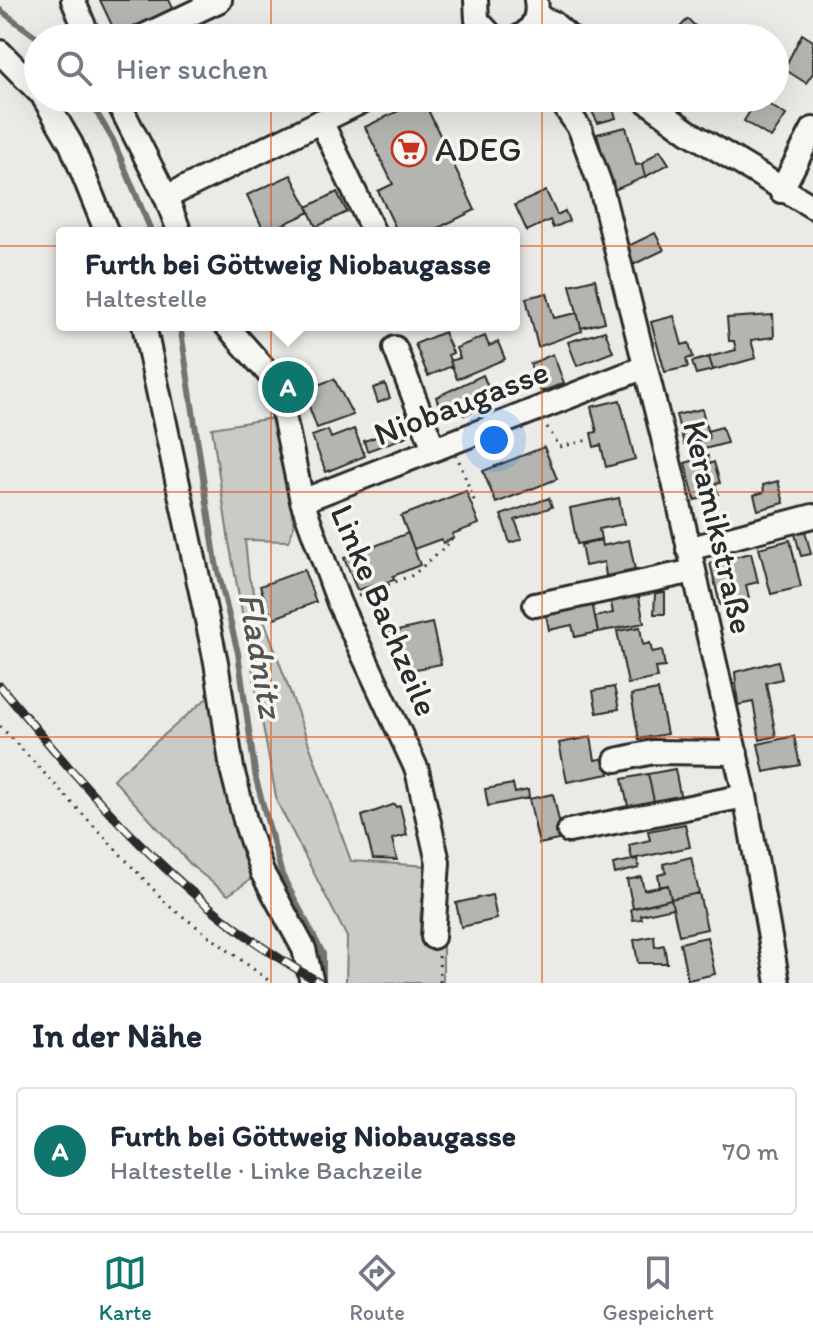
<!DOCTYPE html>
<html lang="de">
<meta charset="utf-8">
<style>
:root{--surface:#fff;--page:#f2f2f3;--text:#1f2937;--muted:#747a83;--line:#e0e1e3;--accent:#0f766e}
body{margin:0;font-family:Itim,sans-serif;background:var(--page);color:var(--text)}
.you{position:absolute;left:494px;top:440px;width:28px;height:28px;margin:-20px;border:6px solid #fff;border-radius:50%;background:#1a73e8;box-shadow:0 0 0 12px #1a73e833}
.badge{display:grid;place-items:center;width:52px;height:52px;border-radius:50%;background:var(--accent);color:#fff;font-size:26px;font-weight:700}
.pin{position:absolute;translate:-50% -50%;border:4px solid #fff;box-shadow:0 2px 8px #0006}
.popup{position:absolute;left:56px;top:227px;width:464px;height:104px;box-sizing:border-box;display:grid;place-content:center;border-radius:8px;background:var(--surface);filter:drop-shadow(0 2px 6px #0005);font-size:26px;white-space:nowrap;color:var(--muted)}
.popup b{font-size:30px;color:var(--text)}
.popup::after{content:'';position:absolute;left:50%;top:100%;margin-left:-16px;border:16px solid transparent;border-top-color:var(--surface)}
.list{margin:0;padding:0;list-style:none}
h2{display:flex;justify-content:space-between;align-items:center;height:104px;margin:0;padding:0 32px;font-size:34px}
h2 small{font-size:26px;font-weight:400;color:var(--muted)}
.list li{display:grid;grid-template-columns:52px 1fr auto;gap:24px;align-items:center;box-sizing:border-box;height:128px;margin:0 16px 16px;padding:0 16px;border:2px solid var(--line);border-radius:8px}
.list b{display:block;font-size:30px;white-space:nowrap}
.list p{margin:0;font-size:26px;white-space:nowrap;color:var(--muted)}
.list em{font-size:26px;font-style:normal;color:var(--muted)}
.icon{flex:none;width:44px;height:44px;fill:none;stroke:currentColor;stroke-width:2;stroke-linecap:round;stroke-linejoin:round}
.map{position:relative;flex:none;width:813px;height:983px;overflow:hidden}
.search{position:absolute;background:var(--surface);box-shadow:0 8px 32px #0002;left:24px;right:24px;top:24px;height:88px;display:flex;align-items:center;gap:20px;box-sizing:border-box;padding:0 28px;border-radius:44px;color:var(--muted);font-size:30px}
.sheet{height:248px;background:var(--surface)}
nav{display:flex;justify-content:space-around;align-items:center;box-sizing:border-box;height:112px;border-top:2px solid var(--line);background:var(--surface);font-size:22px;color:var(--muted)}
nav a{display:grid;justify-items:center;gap:4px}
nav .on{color:var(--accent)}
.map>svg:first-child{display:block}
.green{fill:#cacac7;stroke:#7a7a79;stroke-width:2}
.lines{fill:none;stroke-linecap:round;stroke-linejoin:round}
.stream{stroke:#727270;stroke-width:6}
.building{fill:#b4b4b1;stroke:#2b2b2b;stroke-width:2}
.minor-casing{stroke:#2b2b2b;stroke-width:28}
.path{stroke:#2b2b2b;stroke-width:3;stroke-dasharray:2 6;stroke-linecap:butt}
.minor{stroke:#f6f6f2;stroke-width:22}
.rail-casing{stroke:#2b2b2b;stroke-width:9}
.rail{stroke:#f6f6f2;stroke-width:6;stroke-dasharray:18;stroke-linecap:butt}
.grid{fill:none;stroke:#df570e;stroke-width:2;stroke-opacity:0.55}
.labels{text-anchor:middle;stroke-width:7;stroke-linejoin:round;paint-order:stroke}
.poi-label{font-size:34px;fill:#2b2b2b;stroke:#f6f6f2;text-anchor:start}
.street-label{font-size:34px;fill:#2b2b2b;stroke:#f6f6f2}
.water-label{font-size:36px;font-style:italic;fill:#545453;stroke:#f6f6f2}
</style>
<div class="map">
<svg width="813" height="983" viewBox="0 0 813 983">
<rect width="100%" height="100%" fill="#eaeae6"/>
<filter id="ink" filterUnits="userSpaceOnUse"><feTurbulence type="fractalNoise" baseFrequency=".0125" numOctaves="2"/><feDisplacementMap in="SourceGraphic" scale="16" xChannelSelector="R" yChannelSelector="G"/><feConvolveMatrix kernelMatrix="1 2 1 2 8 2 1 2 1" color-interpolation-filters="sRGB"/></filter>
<g filter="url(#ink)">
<path class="green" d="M273 418 294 525 289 541 245 540 249 578 351 861 429 866C425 890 413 926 427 948L443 944V983H346L347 937 277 802 229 542 212 428Z
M214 692 257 875 228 895 192 866 113 779Z"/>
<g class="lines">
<path class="stream" d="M0 10 38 38
M88 98 113 140 152 233
M180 325 216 563 238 653 256 779 282 875 323 954V983"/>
</g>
<path class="building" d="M100 0H169L175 12 118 38Z
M688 19 707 38H669Z
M802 34 813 41V73L806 83 784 69Z
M598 98H609L616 118 598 123 589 106Z
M758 98 786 115 771 138 744 121Z
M423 99 475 210 428 233H398L378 191 393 184 365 127Z
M626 127 636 165 642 164 645 177 612 191 597 134Z
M660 150 669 164 645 177 642 164Z
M291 175 310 212 265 233 247 195Z
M546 191 557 215 565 211 569 221 553 228 550 220 527 231 515 205Z
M337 192 347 212 316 227 307 207Z
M655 233 664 250 630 266 624 248Z
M595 279 605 322 581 328 570 285Z
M547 293 554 318 577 313 582 331 538 347 526 298Z
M773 315 774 337 751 340 756 358 713 370 709 357 736 350 734 341H729L727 318Z
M674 316 682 345 689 343 693 357 686 359 688 367 665 372 651 322Z
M605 331 613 352 577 366 568 342Z
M444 332 453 353 448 355 452 366 428 376 415 344Z
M485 336 489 346 498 342 505 359 457 379 450 361 460 358 456 348Z
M553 354 564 383 541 392 530 364Z
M709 357 713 370 696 374 692 362Z
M483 375 495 404 464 415 462 409 443 417 436 397Z
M334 379 353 415 317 428 303 390Z
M385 384 390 398 378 403 373 388Z
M620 400 635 459 606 467 601 445 594 447 591 433 597 432 591 407Z
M702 409 709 438 684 444 676 415Z
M401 419 407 436 395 441 388 423Z
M722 427 727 443 693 452 691 442 709 438 707 431Z
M354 429 365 456 326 472 312 436 328 430 331 438Z
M391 432 395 441 367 451 364 441Z
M544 447 557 479 496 503 483 471Z
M708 456 709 464 714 462 720 483 715 484 718 494 695 500 685 463Z
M778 481 784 503 758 510 754 495 764 492 763 485Z
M466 491 479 524 452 534 454 538 443 543 441 539 414 549 401 516Z
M549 498 552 507 515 520 522 539 510 543 501 515Z
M619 498 624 524 599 529 601 539 577 544 570 508Z
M805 531 811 554 801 556 795 534Z
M408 533 420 565 393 576 394 580 357 590 344 558Z
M601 540 602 546 629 540 635 570 606 576 604 562 585 566 581 545Z
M790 540 801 587 771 594 759 548Z
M751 553 758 582 746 585 749 598 720 605 710 563Z
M304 570 316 602 272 619 260 586Z
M637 588 644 623 598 632 595 617 613 613 609 593Z
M655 593H665V614H654Z
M591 598 598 632 575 637 572 625 549 630 545 609Z
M432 623 441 664 411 670 409 662 396 665 389 633Z
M640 627 643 645 650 643 652 652 662 650 665 667 655 668 657 678 628 684 617 631Z
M778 661 782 679 766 683 776 736 760 740 753 702 738 705 735 672Z
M614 687 619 709 597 713 593 691Z
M658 690 667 734 639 739 631 695Z
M794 736 800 765 764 772 758 744Z
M591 737 595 760 606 758 609 774 567 782 559 743Z
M675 769 682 805 656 810 648 774Z
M648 774 656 810 630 815 622 779Z
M513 784 515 793 528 790 529 798 488 806 485 789Z
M553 794 563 839 539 844 529 799Z
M395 804 396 807 400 806 407 835 392 839 397 860 373 859 362 816Z
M685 824 690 847 632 859 629 845 650 840 648 831Z
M691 857 699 893 671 899 668 885 660 887 658 875 666 873 663 864Z
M637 859 639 868 615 874 613 864Z
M641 877 644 890 668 885 671 899 633 908 627 880Z
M699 893 707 929 679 935 671 899Z
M492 895 497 919 461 927 456 903Z
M671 899 673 908 641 915 642 919 633 920 631 909Z
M654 936 655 947 664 945 667 963H638L634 940Z
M707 937 715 974 688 980 680 943Z"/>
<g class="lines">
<g class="minor-casing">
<path id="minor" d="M73 0 89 38
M476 0 477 20 494 38
M536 17 552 22 570 38
M140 38 220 0
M517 38C533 31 539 17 536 0
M0 52 38 91
M44 98 71 144 107 233
M116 98 166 197 180 233
M559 98 580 129 600 184 674 482 745 796 778 983
M642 98 687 131 813 207
M321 121 374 233
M781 191 813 129
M166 197 369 98
M144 325 216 662 232 769 246 824 262 872 304 949 312 983
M226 325 270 375 279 392 302 501 339 603 417 770 438 862 433 937
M395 348 434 449
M302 501 645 367
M688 549 813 516
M535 605 694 571
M616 760 653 752 736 753
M569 831 745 796"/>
</g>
<path class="path" d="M547 427 560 447 588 440
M459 461 475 503
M358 596 413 575 448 544
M0 726 169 906 272 983
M439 956 440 983"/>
<use href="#minor" class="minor"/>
<g class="rail-casing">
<path id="rail" d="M0 686C95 800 189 911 321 983"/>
</g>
<use href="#rail" class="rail"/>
</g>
</g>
<path class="grid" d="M271 0V38M542 0V38M271 98V983M542 98V983M0 246H813M0 492H813M0 737H813"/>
<defs>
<g id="supermarket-ring" transform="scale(1.8)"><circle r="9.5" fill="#f6f6f2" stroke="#c8321e" stroke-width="1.5"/><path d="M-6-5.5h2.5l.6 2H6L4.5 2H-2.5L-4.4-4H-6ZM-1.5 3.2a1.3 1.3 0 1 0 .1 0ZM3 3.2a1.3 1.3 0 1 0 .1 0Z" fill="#c8321e"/></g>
</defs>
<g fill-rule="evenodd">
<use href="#supermarket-ring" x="409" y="149"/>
</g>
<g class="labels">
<g class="poi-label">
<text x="435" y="161">ADEG</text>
</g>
<g class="street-label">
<text transform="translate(461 402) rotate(-21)" y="12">Niobaugasse</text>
<text transform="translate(719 527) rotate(77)" y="12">Keramikstraße</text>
<text transform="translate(385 610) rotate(67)" y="12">Linke Bachzeile</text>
</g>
<g class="water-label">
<text transform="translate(262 655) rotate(80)" y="13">Fladnitz</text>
</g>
</g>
</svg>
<div class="you"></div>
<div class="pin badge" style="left:288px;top:387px">A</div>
<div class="popup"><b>Furth bei Göttweig Niobaugasse</b>Haltestelle</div>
<div class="search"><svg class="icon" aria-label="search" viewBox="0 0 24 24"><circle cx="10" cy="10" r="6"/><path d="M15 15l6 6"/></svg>Hier suchen</div>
</div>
<section class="sheet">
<h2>In der Nähe<small></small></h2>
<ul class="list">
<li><span class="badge">A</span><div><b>Furth bei Göttweig Niobaugasse</b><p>Haltestelle · Linke Bachzeile</p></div><em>70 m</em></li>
</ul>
</section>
<nav>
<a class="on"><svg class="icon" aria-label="map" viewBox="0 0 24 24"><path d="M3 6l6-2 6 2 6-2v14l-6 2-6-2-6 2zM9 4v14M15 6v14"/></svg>Karte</a>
<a><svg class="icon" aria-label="directions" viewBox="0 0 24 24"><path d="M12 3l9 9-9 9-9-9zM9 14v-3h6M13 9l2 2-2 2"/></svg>Route</a>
<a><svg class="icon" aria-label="saved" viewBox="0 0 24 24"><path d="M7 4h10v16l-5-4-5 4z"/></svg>Gespeichert</a>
</nav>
